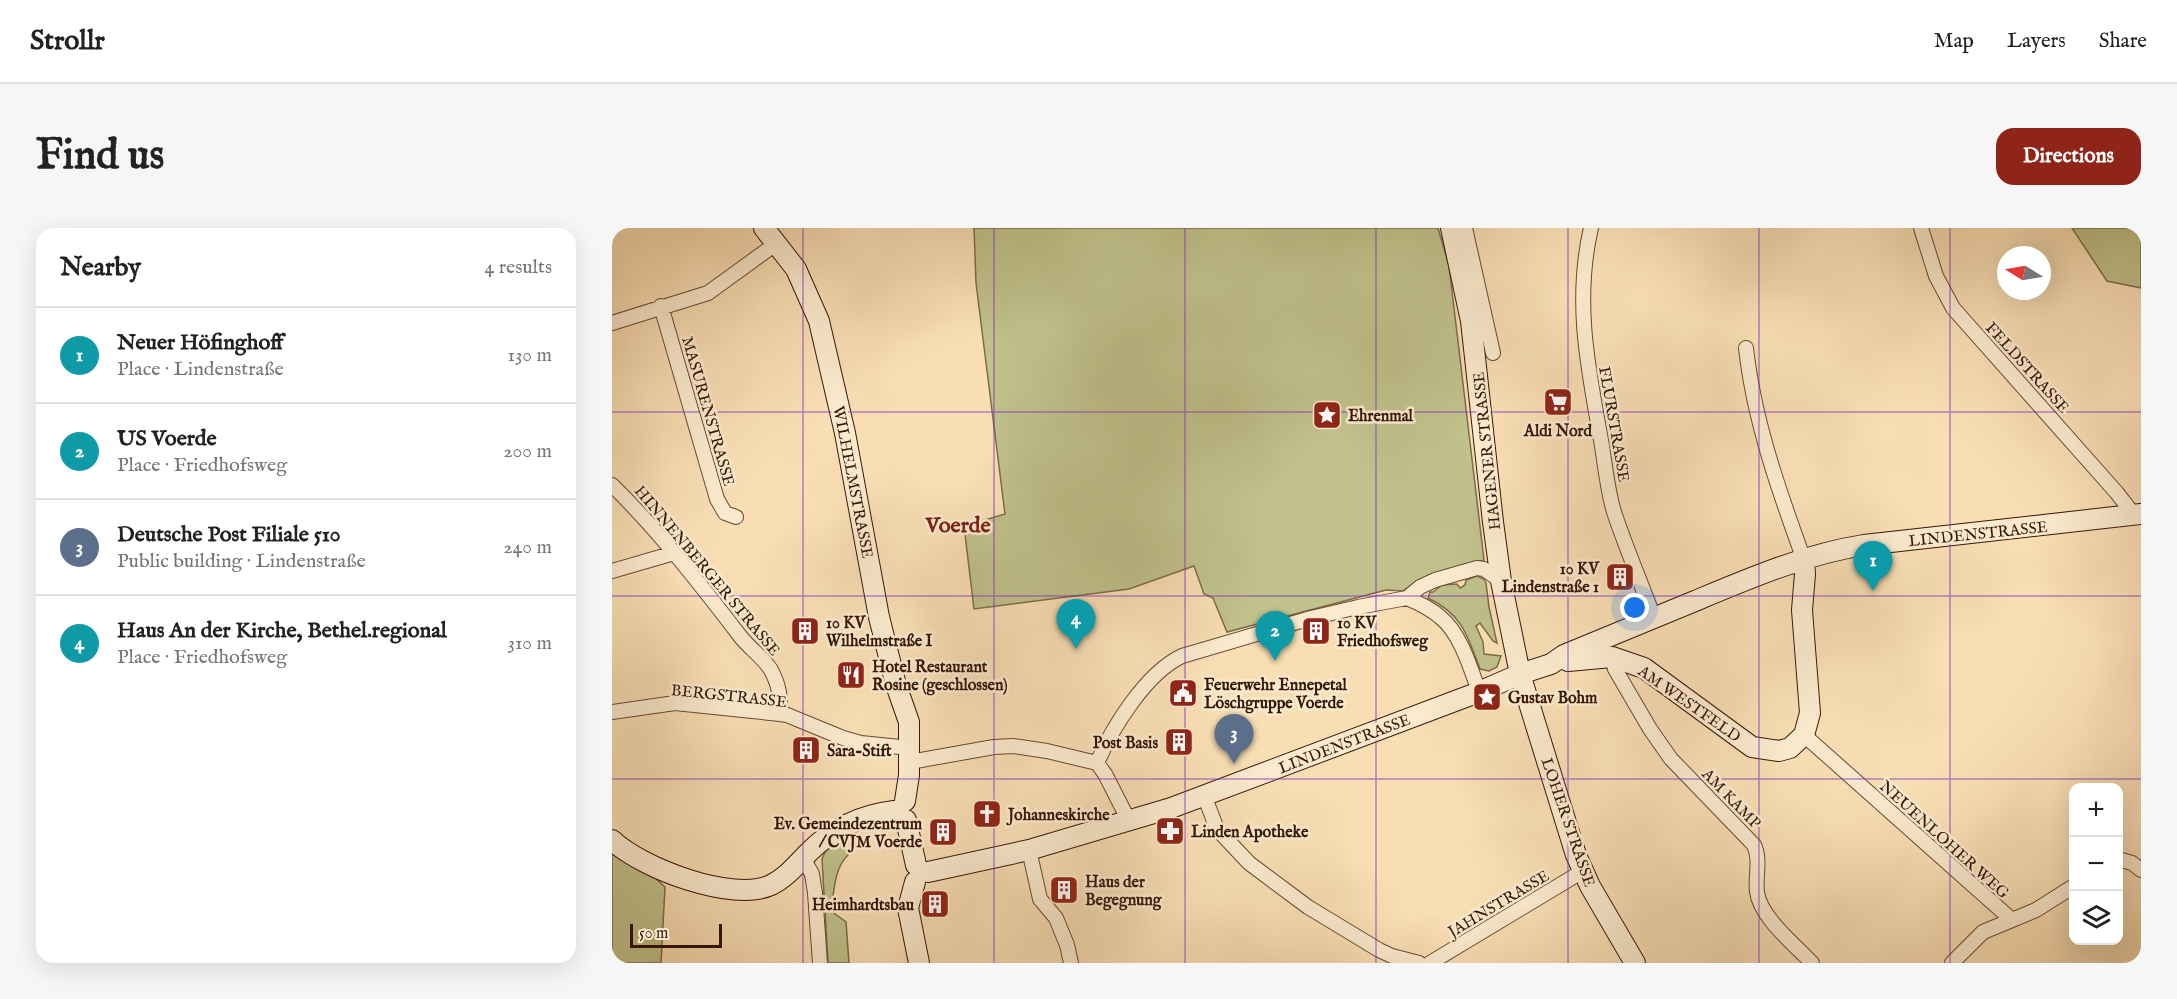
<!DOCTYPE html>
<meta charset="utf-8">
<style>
:root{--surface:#fff;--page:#f6f6f6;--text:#222;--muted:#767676;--line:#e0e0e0;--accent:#8f2418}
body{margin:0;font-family:"IM FELL English",serif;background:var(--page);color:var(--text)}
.controls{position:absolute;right:18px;bottom:18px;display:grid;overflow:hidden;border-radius:12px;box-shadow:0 6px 24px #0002}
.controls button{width:54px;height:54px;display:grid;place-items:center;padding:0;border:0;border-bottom:2px solid var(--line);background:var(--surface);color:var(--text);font:30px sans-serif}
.compass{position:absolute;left:1385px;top:18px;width:54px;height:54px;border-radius:50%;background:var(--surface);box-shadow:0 6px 24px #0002;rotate:281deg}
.scale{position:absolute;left:18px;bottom:15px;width:92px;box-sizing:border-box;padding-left:6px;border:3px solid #381608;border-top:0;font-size:16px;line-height:21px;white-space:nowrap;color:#381608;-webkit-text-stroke:4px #fbeace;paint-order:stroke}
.you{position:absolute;left:1023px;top:380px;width:21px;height:21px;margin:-15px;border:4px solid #fff;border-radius:50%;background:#1a73e8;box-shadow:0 0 0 9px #1a73e833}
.badge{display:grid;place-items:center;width:39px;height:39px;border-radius:50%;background:var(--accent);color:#fff;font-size:20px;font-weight:700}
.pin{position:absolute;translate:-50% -50px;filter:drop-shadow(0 2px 3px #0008)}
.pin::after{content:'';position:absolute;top:32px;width:21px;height:18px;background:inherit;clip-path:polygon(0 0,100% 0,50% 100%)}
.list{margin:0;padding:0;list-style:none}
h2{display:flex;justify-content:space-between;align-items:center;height:78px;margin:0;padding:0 24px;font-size:26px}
h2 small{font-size:20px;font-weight:400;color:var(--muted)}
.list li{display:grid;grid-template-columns:39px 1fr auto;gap:18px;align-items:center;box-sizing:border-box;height:96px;padding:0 24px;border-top:2px solid var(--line)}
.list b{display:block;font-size:22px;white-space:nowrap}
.list p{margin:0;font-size:20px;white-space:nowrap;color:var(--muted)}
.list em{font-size:20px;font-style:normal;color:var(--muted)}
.icon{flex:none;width:33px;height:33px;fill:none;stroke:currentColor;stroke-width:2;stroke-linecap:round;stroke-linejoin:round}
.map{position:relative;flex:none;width:1529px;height:735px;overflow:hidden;border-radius:18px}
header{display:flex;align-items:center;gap:36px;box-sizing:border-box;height:84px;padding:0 30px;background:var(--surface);border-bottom:2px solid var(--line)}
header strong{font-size:28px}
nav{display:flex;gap:33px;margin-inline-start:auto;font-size:21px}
.intro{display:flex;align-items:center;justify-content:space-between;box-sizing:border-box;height:144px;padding:0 36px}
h1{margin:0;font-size:42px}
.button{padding:15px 27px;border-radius:18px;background:var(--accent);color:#fff;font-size:21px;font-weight:700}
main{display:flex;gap:36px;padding:0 36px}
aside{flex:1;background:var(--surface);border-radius:18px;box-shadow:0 6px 24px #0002}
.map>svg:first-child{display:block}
.green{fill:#c0c18b;stroke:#7c6c4a;stroke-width:1.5}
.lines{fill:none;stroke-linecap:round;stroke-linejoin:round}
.street-casing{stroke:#684833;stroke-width:16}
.secondary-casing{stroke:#381608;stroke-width:22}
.street{stroke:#fbeace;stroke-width:14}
.secondary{stroke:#fbeace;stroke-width:20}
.grid{fill:none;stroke:#7b2cbf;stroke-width:1.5;stroke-opacity:0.55}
.labels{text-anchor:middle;stroke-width:5;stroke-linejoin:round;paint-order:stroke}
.street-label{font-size:16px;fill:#381608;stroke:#fbeace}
.poi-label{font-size:16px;font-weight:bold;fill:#381608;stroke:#fbeace;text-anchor:start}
.district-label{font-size:22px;font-weight:bold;fill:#7a1f14;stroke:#fbeace}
</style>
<header>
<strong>Strollr</strong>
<nav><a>Map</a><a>Layers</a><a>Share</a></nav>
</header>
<div class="intro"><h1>Find us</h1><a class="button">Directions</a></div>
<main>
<aside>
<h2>Nearby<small>4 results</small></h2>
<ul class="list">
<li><span class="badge" style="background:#0f9aa8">1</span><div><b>Neuer Höfinghoff</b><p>Place · Lindenstraße</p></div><em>130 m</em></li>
<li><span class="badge" style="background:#0f9aa8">2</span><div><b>US Voerde</b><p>Place · Friedhofsweg</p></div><em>200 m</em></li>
<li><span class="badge" style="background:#5c6f8a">3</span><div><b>Deutsche Post Filiale 510</b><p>Public building · Lindenstraße</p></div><em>240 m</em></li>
<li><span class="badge" style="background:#0f9aa8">4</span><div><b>Haus An der Kirche, Bethel.regional</b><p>Place · Friedhofsweg</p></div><em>310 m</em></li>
</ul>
</aside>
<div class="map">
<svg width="1529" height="735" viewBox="0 0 1529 735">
<rect width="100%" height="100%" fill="#f9deb4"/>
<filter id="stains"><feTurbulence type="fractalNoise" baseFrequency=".00333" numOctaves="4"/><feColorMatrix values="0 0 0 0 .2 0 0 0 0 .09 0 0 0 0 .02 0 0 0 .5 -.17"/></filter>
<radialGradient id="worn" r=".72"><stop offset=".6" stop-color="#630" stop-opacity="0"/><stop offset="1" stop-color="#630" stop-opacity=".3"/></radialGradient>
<path class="green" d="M362 0H826L837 38 872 332 803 354 791 363 774 362 615 404 601 370 592 366 582 338 517 361 362 381 352 298 393 286 364 55Z
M1460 0H1529V60L1495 53Z
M865 348 872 351 874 355 877 379 885 415 881 413 868 395 864 398 871 414 872 426 889 428 885 439 877 443 868 441C855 407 851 387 816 370L818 364H821L830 357 845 356 848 360 853 357 854 352Z
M229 611 236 627C222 640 222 665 219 683L234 694 237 735H216L210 631 214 622Z
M0 626 42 649 53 659 49 735H0Z"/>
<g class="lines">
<g class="street-casing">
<path id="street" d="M853 0 881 125
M979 0C962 73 976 140 989 212 993 235 995 261 1002 284 1014 320 1029 355 1042 390
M1309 0 1324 48 1341 80 1505 265 1522 287
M49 78 105 271 113 285 124 289
M0 95 96 65 165 15
M1134 120C1142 193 1167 263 1192 332
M0 257C47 303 88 356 128 408 137 420 151 429 159 442 167 457 169 469 168 486
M0 343 62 325
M795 370C807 375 818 380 828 389 848 404 859 441 867 464
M1000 429 1003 441 1038 501 1059 531 1142 617C1149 632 1143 648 1145 664 1148 689 1183 717 1200 735
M0 484 63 475 168 486 175 487 231 510 249 515 298 520
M1192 507 1400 692 1424 682 1462 658
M298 534 382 519 401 518 435 523 485 535 493 546 517 593
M485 535C500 500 534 445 570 428L699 390 746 379 795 370 808 359 823 352 865 340 872 341 889 353
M592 567 605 601 637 635 696 679 767 722 780 728 807 735
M417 622 428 671 444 690 455 717 459 735
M191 630 200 646 203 665 208 735
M1506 631 1520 635 1529 642
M818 735 971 643
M1340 735 1371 704 1400 692"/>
</g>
<g class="secondary-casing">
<path id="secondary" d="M152 0 184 41 207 93 233 205 267 389 284 457 297 494V547L293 573
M839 0 859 93 881 294 889 353 908 446 964 627 978 658 1023 735
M956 433 1000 429 1032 440 1140 519 1167 523 1178 520 1192 507 1198 485 1190 382 1193 346 1192 332
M294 592 304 637
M0 612C29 640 121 675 159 657 174 650 185 636 197 624 221 600 249 587 282 583
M316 644 417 622 559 580 867 464 908 446 939 436 952 427C996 409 1040 391 1083 373 1138 350 1194 326 1252 317L1529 286
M303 654 296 680 307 735"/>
</g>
<use href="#street" class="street"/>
<use href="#secondary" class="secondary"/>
</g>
<path class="grid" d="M191 0V735M382 0V735M573 0V735M764 0V735M956 0V735M1147 0V735M1338 0V735M0 184H1529M0 368H1529M0 551H1529"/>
<defs>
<g id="supermarket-square" transform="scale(1.5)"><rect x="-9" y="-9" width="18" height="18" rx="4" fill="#8f2418" stroke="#fbeace"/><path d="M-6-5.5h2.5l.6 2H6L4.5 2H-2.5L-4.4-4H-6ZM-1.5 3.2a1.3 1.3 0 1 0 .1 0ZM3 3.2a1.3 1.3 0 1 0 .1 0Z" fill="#fff"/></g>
<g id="sight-square" transform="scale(1.5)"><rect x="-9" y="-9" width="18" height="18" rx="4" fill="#8f2418" stroke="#fbeace"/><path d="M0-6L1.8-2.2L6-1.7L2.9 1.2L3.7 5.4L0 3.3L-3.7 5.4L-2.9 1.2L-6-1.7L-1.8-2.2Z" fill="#fff"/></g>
<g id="building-square" transform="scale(1.5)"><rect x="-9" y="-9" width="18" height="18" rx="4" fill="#8f2418" stroke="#fbeace"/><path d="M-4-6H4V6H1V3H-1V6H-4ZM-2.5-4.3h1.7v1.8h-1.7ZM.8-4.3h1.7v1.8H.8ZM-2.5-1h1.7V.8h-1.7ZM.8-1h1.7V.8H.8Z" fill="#fff"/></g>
<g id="restaurant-square" transform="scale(1.5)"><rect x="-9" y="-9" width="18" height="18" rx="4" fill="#8f2418" stroke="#fbeace"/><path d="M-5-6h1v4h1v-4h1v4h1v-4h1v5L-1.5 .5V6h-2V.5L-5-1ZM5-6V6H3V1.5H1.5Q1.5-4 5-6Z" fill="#fff"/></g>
<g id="civic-square" transform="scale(1.5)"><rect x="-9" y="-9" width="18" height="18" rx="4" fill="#8f2418" stroke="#fbeace"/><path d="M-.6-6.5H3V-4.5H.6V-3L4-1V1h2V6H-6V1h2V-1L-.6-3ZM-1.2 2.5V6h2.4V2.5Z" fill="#fff"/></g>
<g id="church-square" transform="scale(1.5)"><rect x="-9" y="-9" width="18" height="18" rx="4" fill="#8f2418" stroke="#fbeace"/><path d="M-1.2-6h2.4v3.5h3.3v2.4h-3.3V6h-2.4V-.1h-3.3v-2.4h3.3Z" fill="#fff"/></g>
<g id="pharmacy-square" transform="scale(1.5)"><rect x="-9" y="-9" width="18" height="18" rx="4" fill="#8f2418" stroke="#fbeace"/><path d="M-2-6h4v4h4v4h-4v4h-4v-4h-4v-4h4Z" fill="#fff"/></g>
</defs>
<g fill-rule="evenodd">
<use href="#supermarket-square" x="946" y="174"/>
<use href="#sight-square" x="715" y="187"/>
<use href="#building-square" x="1008" y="349"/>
<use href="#building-square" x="193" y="403"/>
<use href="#building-square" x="704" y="403"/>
<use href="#restaurant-square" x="239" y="447"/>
<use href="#civic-square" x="571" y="465"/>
<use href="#sight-square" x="875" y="469"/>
<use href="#building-square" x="567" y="514"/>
<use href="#building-square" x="194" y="522"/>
<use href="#church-square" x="375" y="586"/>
<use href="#pharmacy-square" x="558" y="603"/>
<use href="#building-square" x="331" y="604"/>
<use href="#building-square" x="452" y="662"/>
<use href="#building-square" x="323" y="676"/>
</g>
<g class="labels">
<g class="street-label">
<text transform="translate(1416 139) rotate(48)" y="6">FELDSTRASSE</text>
<text transform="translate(97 183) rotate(74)" y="6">MASURENSTRASSE</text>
<text transform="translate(1003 196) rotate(80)" y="6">FLURSTRASSE</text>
<text transform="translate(874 223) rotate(-96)" y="6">HAGENER STRASSE</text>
<text transform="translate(242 254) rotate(79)" y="6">WILHELMSTRASSE</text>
<text transform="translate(1366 305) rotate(-6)" y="6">LINDENSTRASSE</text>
<text transform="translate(96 342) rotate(50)" y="6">HINNENBERGER STRASSE</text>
<text transform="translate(117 467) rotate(6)" y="6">BERGSTRASSE</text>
<text transform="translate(1078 475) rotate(35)" y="6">AM WESTFELD</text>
<text transform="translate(732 515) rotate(-21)" y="6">LINDENSTRASSE</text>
<text transform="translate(1120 570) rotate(46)" y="6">AM KAMP</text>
<text transform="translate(957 594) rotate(71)" y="6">LOHER STRASSE</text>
<text transform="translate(1333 611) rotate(42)" y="6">NEUENLOHER WEG</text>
<text transform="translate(886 675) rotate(-31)" y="6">JAHNSTRASSE</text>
</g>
<g class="poi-label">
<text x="736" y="193">Ehrenmal</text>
<text x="946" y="208" text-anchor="middle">Aldi Nord</text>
<text x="987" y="346" text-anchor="end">10 KV<tspan x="987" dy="18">Lindenstraße 1</tspan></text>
<text x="214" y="400">10 KV<tspan x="214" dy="18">Wilhelmstraße I</tspan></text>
<text x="725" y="400">10 KV<tspan x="725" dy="18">Friedhofsweg</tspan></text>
<text x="260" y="444">Hotel Restaurant<tspan x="260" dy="18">Rosine (geschlossen)</tspan></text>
<text x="592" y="462">Feuerwehr Ennepetal<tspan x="592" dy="18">Löschgruppe Voerde</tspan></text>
<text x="896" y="475">Gustav Bohm</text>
<text x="546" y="520" text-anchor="end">Post Basis</text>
<text x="215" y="528">Sara-Stift</text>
<text x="396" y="592">Johanneskirche</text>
<text x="310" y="601" text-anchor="end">Ev. Gemeindezentrum<tspan x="310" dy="18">/ CVJM Voerde</tspan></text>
<text x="579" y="609">Linden Apotheke</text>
<text x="473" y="659">Haus der<tspan x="473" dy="18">Begegnung</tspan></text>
<text x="302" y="682" text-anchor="end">Heimhardtsbau</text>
</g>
<g class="district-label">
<text x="346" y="304">Voerde</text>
</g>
</g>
<rect width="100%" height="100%" filter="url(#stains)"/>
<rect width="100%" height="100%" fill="url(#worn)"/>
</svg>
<div class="controls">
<button>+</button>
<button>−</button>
<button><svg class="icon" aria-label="layers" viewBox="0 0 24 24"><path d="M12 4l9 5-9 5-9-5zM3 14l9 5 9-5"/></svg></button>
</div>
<svg class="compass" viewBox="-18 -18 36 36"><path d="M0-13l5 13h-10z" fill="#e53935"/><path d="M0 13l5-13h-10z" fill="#767676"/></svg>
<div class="scale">50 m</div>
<div class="you"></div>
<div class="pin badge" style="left:1261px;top:363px;background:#0f9aa8">1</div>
<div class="pin badge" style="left:663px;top:433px;background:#0f9aa8">2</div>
<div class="pin badge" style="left:622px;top:536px;background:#5c6f8a">3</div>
<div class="pin badge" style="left:464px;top:421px;background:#0f9aa8">4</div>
</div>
</main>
